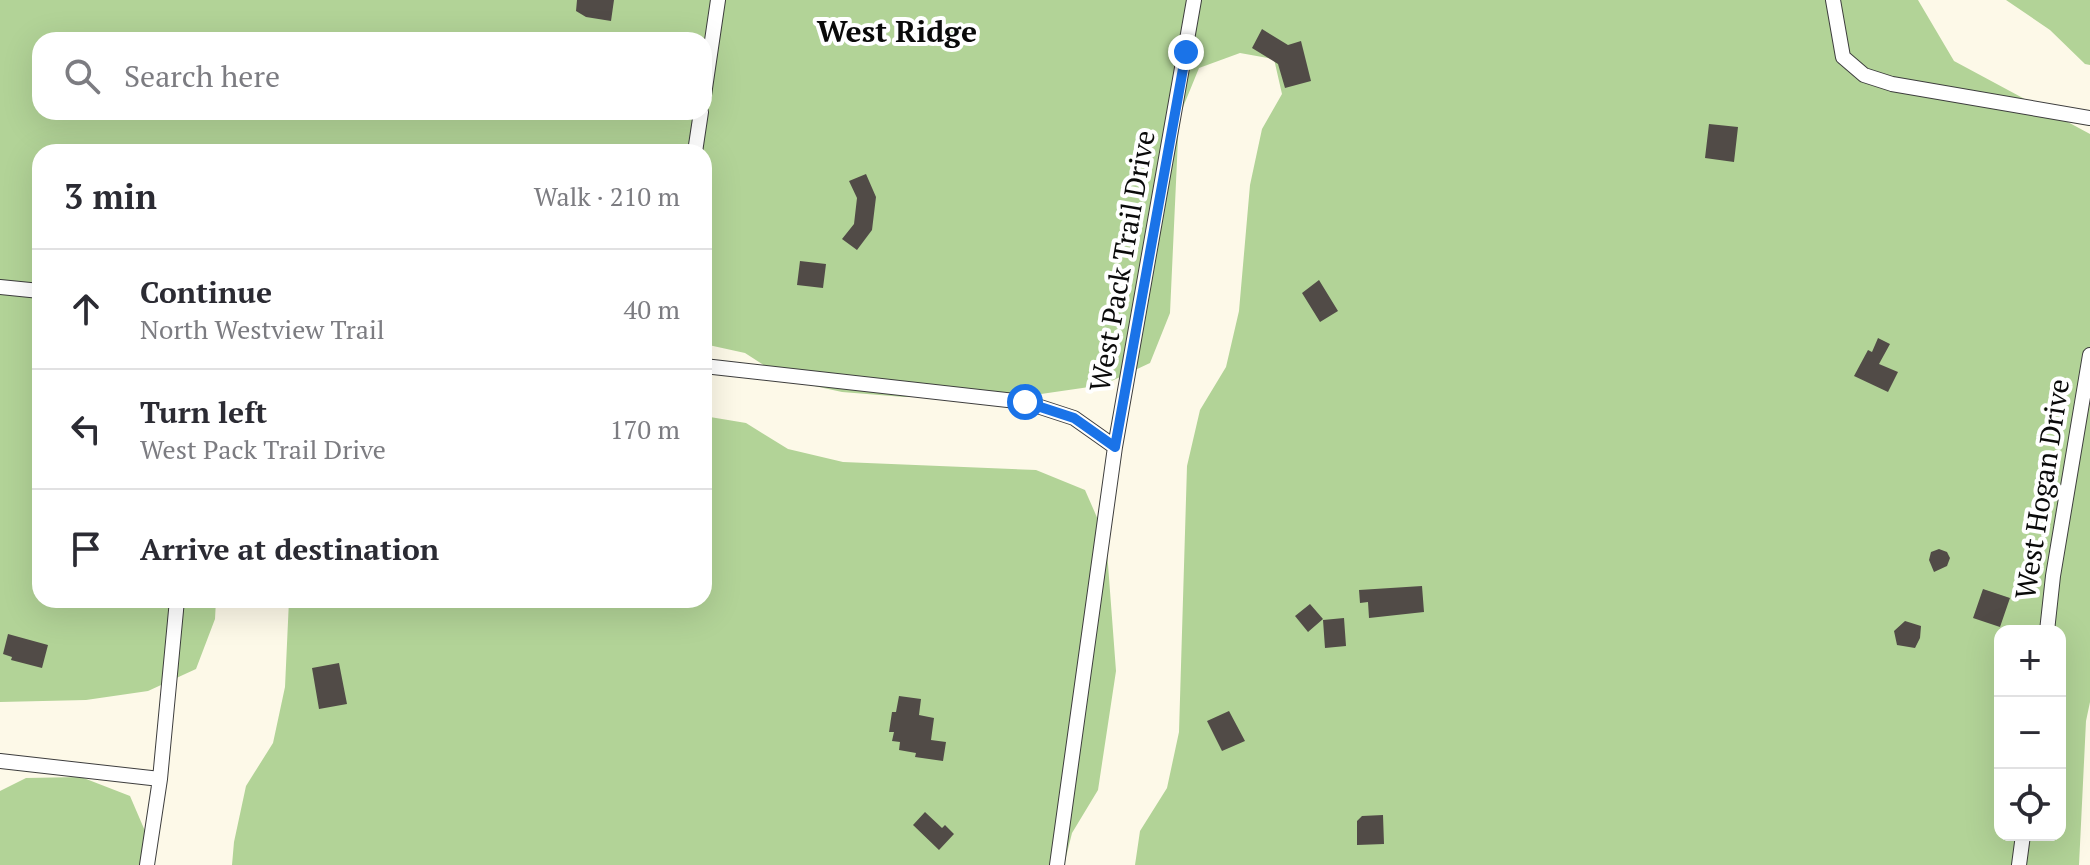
<!DOCTYPE html>
<meta charset="utf-8">
<style>
:root{--surface:#fff;--page:#f7f7f7;--text:#2b2b33;--muted:#7c7c81;--line:#e1e1e2}
body{margin:0;font-family:"PT Serif",serif;background:var(--page);color:var(--text)}
.controls{position:absolute;right:24px;bottom:24px;display:grid;overflow:hidden;border-radius:16px;box-shadow:0 8px 32px #0002}
.controls button{width:72px;height:72px;display:grid;place-items:center;padding:0;border:0;border-bottom:2px solid var(--line);background:var(--surface);color:var(--text);font:40px sans-serif}
.stop{position:absolute;width:24px;height:24px;margin:-18px;border:6px solid #1a73e8;border-radius:50%;background:#fff}
.stop.end{background:#1a73e8;border-color:#fff;box-shadow:0 2px 8px #0008}
.list{margin:0;padding:0;list-style:none}
h2{display:flex;justify-content:space-between;align-items:center;height:104px;margin:0;padding:0 32px;font-size:34px}
h2 small{font-size:26px;font-weight:400;color:var(--muted)}
.list li{display:grid;grid-template-columns:52px 1fr auto;gap:24px;align-items:center;box-sizing:border-box;height:120px;padding:0 32px;border-top:2px solid var(--line)}
.list b{display:block;font-size:30px;white-space:nowrap}
.list p{margin:0;font-size:26px;white-space:nowrap;color:var(--muted)}
.list em{font-size:26px;font-style:normal;color:var(--muted)}
.icon{flex:none;width:44px;height:44px;fill:none;stroke:currentColor;stroke-width:2;stroke-linecap:round;stroke-linejoin:round}
.map{position:relative;flex:none;width:2090px;height:865px;overflow:hidden}
.search{position:absolute;background:var(--surface);box-shadow:0 8px 32px #0002;left:32px;top:32px;width:680px;height:88px;display:flex;align-items:center;gap:20px;box-sizing:border-box;padding:0 28px;border-radius:24px;color:var(--muted);font-size:30px}
.panel{position:absolute;background:var(--surface);box-shadow:0 8px 32px #0002;left:32px;top:144px;width:680px;height:464px;border-radius:24px}
.map>svg:first-child{display:block}
.forest{fill:#b2d397;fill-rule:evenodd}
.building{fill:#514b47}
.lines{fill:none;stroke-linecap:round;stroke-linejoin:round}
.minor-casing{stroke:#3d3d3d;stroke-width:16}
.minor{stroke:#fff;stroke-width:14}
.route{stroke:#1a73e8;stroke-width:10}
.labels{text-anchor:middle;stroke-width:8;stroke-linejoin:round;paint-order:stroke}
.street-label{font-size:28px;fill:#0a0a0a;stroke:#fff}
.neighbourhood-label{font-size:30px;font-weight:bold;fill:#0a0a0a;stroke:#fff}
</style>
<div class="map">
<svg width="2090" height="865" viewBox="0 0 2090 865">
<rect width="100%" height="100%" fill="#fdf9e8"/>
<path class="forest" d="M0 0H1918L1954 61 2090 134V702L2086 721 2079 865H1135L1140 831 1167 788 1179 732 1187 466 1200 410 1226 367 1239 311 1250 185 1262 129 1282 94 1274 59 1240 53 1199 68 1179 117 1170 313 1150 363 1103 385 1041 394 904 397 842 392 787 380 745 353 704 344V152H40V600H216L215 619 196 669 148 691 86 700 0 702ZM40 40H704V112H40ZM2000 631H2060V835H2000Z
M2006 0H2090V65L2085 64 2050 30Z
M704 416 746 423 788 449 843 462 1036 470 1085 490 1106 538 1116 671 1098 790 1072 833 1064 865H232L234 842 246 786 273 743 285 687 289 600H704Z
M81 777 130 796 151 845 154 865H0V791L26 778Z"/>
<path class="building" d="M577 0H614L611 21 586 17 576 11Z
M1262 29 1288 45 1301 41 1311 81 1285 88 1278 64 1252 48Z
M1709 124 1738 127 1734 162 1705 158Z
M866 174 876 197 872 230 857 250 842 239 854 224 857 198 849 181Z
M800 261 826 264 823 288 797 285Z
M1319 280 1338 311 1320 322 1302 293Z
M1878 338 1890 344 1879 364 1898 372 1888 392 1854 376 1868 350 1872 352Z
M1939 549 1947 552 1950 558 1947 566 1934 572 1929 560 1931 552Z
M1422 586 1424 612 1369 618 1368 602 1360 603 1359 590Z
M1983 589 2010 598 2000 627 1973 618Z
M1310 604 1323 619 1308 632 1295 616Z
M1344 618 1346 646 1325 648 1323 620Z
M1905 621 1921 626 1920 638 1915 648 1897 645 1894 631Z
M8 634 48 645 42 668 11 660 12 657 3 654Z
M339 663 347 704 319 709 312 668Z
M899 696 921 699 919 715 934 718 931 740 946 742 943 761 915 757 916 753 899 750 900 742 892 741 894 732H889L892 712H896Z
M1229 711 1245 741 1222 751 1207 721Z
M925 812 942 828 945 825 954 834 939 850 913 825Z
M1383 815 1384 844 1357 845V821L1362 816Z"/>
<g class="lines">
<g class="minor-casing">
<path id="minor" d="M1833 0 1843 57 1864 75 1892 84 2090 118
M704 95 718 0
M695 152 701 112
M0 287 40 291
M704 366 1025 402 1074 418 1115 447
M2047 631 2053 576 2090 355
M0 761 160 779
M147 865 160 779 177 600
M1057 865 1115 447 1194 0
M2019 865 2023 835"/>
</g>
<use href="#minor" class="minor"/>
</g>
<g class="lines">
<path class="route" d="M1025 402 1074 418 1115 447 1186 52"/>
</g>
<g class="labels">
<g class="street-label">
<text transform="translate(1122 261) rotate(-80)" y="10">West Pack Trail Drive</text>
<text transform="translate(2042 489) rotate(-81)" y="10">West Hogan Drive</text>
</g>
<g class="neighbourhood-label">
<text x="897" y="42">West Ridge</text>
</g>
</g>
</svg>
<div class="controls">
<button>+</button>
<button>−</button>
<button><svg class="icon" aria-label="locate" viewBox="0 0 24 24"><circle cx="12" cy="12" r="6"/><path d="M12 2v4M12 18v4M2 12h4M18 12h4"/></svg></button>
</div>
<div class="stop" style="left:1025px;top:402px"></div>
<div class="stop end" style="left:1186px;top:52px"></div>
<div class="search"><svg class="icon" aria-label="search" viewBox="0 0 24 24"><circle cx="10" cy="10" r="6"/><path d="M15 15l6 6"/></svg>Search here</div>
<section class="panel">
<h2>3 min<small>Walk · 210 m</small></h2>
<ul class="list">
<li><svg class="icon" aria-label="ahead" viewBox="0 0 24 24"><path d="M12 20V5M6 11l6-6 6 6"/></svg><div><b>Continue</b><p>North Westview Trail</p></div><em>40 m</em></li>
<li><svg class="icon" aria-label="left" viewBox="0 0 24 24"><path d="M17 20v-9H6M10 6l-5 5 5 5"/></svg><div><b>Turn left</b><p>West Pack Trail Drive</p></div><em>170 m</em></li>
<li><svg class="icon" aria-label="arrive" viewBox="0 0 24 24"><path d="M6 21V4h12l-3 4 3 4H6"/></svg><div><b>Arrive at destination</b></div></li>
</ul>
</section>
</div>
